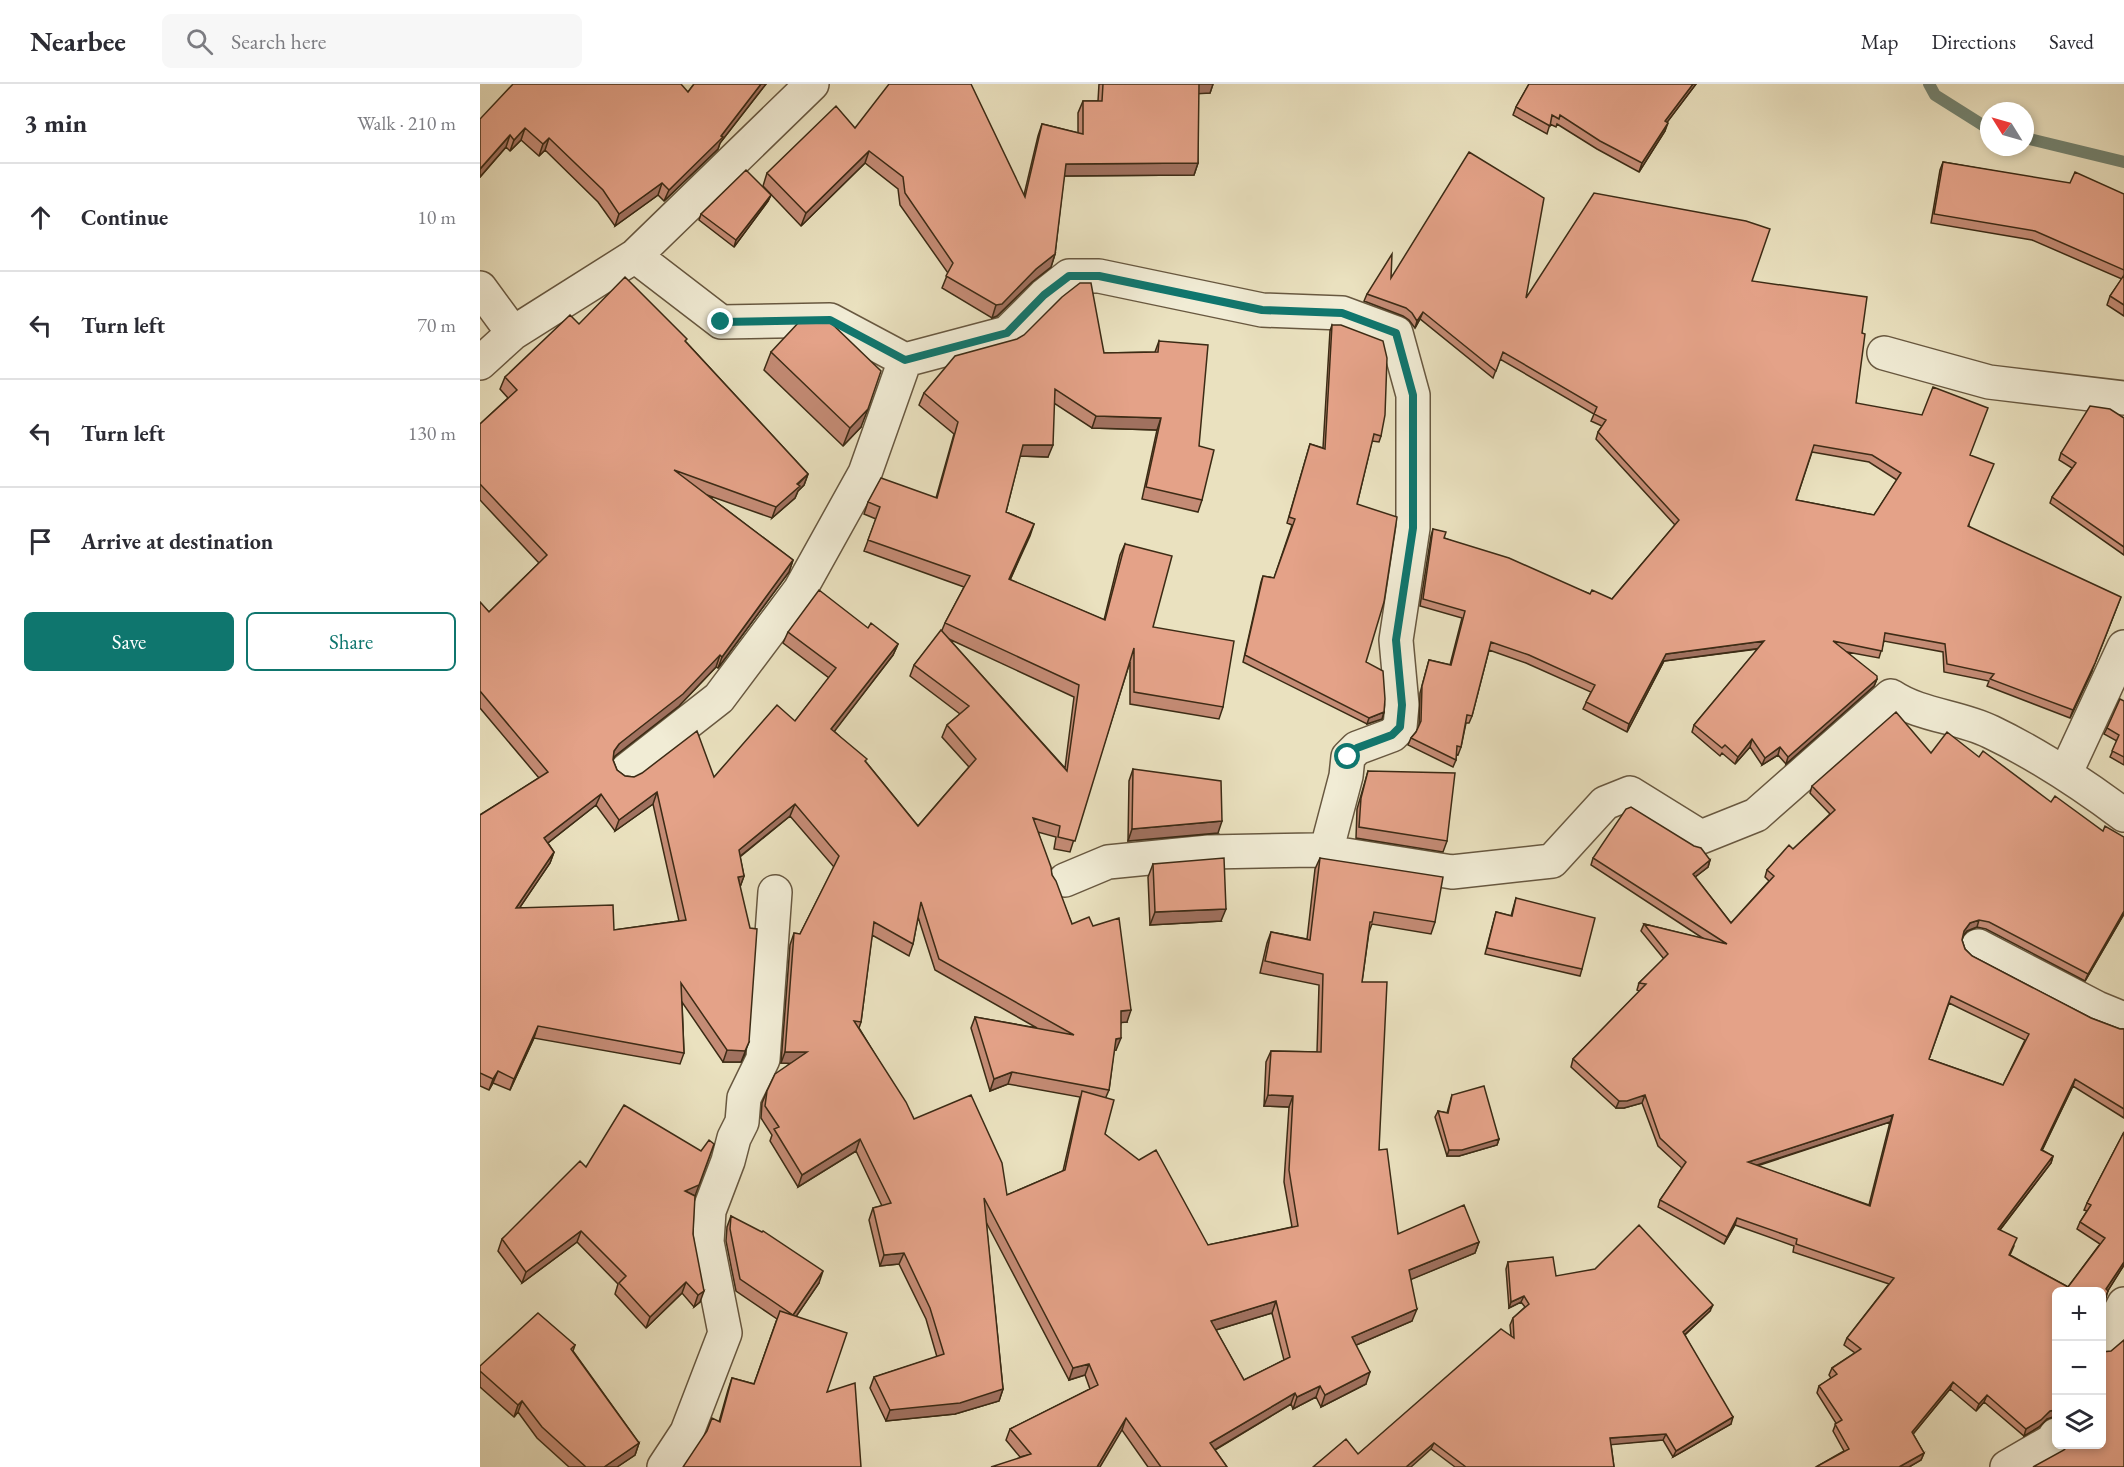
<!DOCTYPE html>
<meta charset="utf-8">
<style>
:root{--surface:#fff;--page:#f7f7f7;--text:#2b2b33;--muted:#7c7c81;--line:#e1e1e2;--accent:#0f766e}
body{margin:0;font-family:"EB Garamond",serif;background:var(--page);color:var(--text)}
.controls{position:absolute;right:18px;bottom:18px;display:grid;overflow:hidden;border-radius:9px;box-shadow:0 3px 9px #0003}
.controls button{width:54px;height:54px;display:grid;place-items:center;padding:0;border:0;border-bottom:2px solid var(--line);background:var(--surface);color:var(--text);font:30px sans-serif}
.compass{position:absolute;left:1500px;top:18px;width:54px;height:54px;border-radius:50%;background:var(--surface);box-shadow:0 3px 9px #0003;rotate:307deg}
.stop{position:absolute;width:18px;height:18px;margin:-14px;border:4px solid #0f766e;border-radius:50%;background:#fff}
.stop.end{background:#0f766e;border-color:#fff;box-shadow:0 2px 6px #0008}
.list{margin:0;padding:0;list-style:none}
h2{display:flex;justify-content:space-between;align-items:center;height:78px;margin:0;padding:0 24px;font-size:26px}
h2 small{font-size:20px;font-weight:400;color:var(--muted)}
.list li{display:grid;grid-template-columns:39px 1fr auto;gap:18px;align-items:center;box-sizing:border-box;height:108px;padding:0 24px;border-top:2px solid var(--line)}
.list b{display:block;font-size:22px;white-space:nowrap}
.list em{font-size:20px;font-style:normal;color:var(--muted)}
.actions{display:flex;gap:12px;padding:18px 24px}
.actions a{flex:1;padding:14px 0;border:2px solid var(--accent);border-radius:9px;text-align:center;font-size:21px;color:var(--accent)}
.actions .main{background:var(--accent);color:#fff}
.icon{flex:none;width:33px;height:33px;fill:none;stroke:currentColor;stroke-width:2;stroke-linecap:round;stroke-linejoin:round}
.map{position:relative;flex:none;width:1644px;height:1383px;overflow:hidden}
header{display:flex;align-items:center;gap:36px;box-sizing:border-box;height:84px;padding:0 30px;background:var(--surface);border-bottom:2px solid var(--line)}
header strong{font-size:28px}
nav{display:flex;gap:33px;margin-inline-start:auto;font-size:21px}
.search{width:420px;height:54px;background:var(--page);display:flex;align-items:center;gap:15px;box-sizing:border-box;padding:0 21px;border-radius:9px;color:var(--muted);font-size:22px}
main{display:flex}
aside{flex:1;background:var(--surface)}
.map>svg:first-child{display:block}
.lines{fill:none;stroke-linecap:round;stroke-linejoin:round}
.stream{stroke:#738371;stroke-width:12}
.minor-casing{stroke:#685840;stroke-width:36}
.minor{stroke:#f1ecd5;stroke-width:33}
.wall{fill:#c48b75;stroke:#3c2b15;stroke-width:1.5;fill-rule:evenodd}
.shaded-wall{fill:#a0715f;stroke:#3c2b15;stroke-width:1.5}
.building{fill:#e4a288;stroke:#3c2b15;stroke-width:1.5;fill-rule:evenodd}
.route{stroke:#0f766e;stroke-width:8}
</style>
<header>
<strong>Nearbee</strong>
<div class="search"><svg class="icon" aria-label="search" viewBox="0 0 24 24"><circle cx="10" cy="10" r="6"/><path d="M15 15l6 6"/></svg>Search here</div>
<nav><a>Map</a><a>Directions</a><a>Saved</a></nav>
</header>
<main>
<aside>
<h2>3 min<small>Walk · 210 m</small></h2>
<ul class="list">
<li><svg class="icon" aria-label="ahead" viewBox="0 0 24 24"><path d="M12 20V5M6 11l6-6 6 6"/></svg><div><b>Continue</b></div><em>10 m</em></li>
<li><svg class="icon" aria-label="left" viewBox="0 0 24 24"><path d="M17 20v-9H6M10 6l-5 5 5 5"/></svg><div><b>Turn left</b></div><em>70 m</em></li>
<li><svg class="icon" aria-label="left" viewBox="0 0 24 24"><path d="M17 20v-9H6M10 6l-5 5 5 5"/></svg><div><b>Turn left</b></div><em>130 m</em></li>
<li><svg class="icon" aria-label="arrive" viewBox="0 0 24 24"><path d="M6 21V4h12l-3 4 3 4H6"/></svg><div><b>Arrive at destination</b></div></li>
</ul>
<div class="actions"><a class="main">Save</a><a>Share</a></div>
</aside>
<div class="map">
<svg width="1644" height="1383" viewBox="0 0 1644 1383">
<rect width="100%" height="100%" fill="#eae1bf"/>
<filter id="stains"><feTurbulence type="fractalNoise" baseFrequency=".00333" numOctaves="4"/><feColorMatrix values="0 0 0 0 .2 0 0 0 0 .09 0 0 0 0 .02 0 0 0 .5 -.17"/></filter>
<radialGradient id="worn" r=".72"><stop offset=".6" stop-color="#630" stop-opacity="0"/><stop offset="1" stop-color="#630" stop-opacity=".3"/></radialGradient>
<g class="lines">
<path class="stream" d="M1449 0 1455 11 1509 45
M1545 54 1644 78"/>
<g class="minor-casing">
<path id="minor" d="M155 172 241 238 350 236 425 276 527 249 565 211 589 192H619L782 226 862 229 916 249 933 311V444L916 556 922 621 920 643 912 651 877 664 868 673 866 692 846 768
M0 204 33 249
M1404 269 1509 298 1644 314
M0 279 33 249 155 172 332 0
M147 686 239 614 320 506 385 389 425 276
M1586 688 1644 563
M585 796 628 778 729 768 834 766 972 788 1072 777 1125 719 1150 709 1221 753 1276 731 1411 612C1441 632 1478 632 1511 648 1559 671 1601 699 1644 731
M1498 862 1617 924 1644 935
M1622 1257 1629 1249 1644 1220
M184 1383 207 1348 245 1249 227 1158 229 1127 248 1077 254 1054 262 1038 264 1014 283 975 295 808
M1527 1383 1572 1357 1576 1351"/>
</g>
<use href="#minor" class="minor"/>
</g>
<path class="wall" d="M214 0H286L240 59 238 65 184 117 178 111 135 142 118 118 65 66 59 72 41 56 30 67 26 63 0 93V35L208 8Z
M619 0H733L730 9H718V79L714 91 584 92 575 170 571 183 552 198 517 232 512 234 462 204 468 189 420 121 418 105 385 79 321 142 283 102 287 89 375 44 544 111 558 52 562 40 598 49V29L603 17H618Z
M1049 0H1216L1187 38 1185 47 1159 88 1117 65 1077 40 1076 43 1070 40 1067 50 1033 31 1036 23Z
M1463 78 1644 110V232L1627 221 1630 212 1642 195 1552 156 1451 139 1460 86Z
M291 111 288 117 254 163 219 136 221 130Z
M911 194 1046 214 1272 197 1382 249 1376 319 1490 371 1489 442 1612 587 1590 634 1507 602 1509 597 1464 588 1463 568 1404 557 1399 574 1367 568 1397 595 1394 602 1306 680 1298 671 1282 681 1270 663 1255 680 1242 669 1240 672 1212 648 1214 641 1278 565 1184 577 1147 648 1103 625 1111 608 1046 579 1009 566 992 632 989 639H986L981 663 978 671 976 670V676L973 683 928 661 931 654 936 648 939 643 940 609 949 576 970 581 982 534 940 522 951 452 953 445 964 454 1110 510 1132 515 1195 441 1116 355 1118 348 1122 342 1111 337 1114 330 1020 275 1013 294 940 235 935 244 929 236 923 232 884 217 887 210ZM1332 368 1389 378 1417 396 1394 431 1316 416Z
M99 240 206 258 328 390 324 401 318 407 315 414 292 434 227 411 313 476 309 488 238 584 236 583 199 622 135 672 133 676 137 686 145 692 154 693H234L315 637 349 594 303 559 308 548 388 544 418 560 413 571 354 647 386 678 438 742 489 683 462 653 467 641 480 630 430 592 434 581 462 546 465 539 484 503 384 467 396 435 384 430 388 418 456 414 474 350 439 321 444 309 624 269 675 268 679 257 719 362 722 416 718 428 662 415 677 346 612 344 574 319 568 373 540 372 526 428 554 440 530 496 624 536 640 471 645 460 673 543 743 623 739 635 650 620V578L590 768 574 765 576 753 558 748 572 791 592 840 647 938H641L636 966H634L629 1006 626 1013 625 1050 728 1161 812 1143 804 1098 809 1023 784 1022 786 978 791 967 837 968 839 901 780 889 787 859 791 848 827 855 835 785 840 774 955 838 951 850 892 840 889 848 882 898 899 1066 918 1150 999 1158 995 1169 931 1195 932 1237 876 1261 886 1300 841 1323 836 1313 813 1325 811 1320 735 1366 747 1383H668L642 1346 540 1373 526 1356 530 1345 610 1305 605 1291 589 1296 506 1138 523 1305 519 1317 475 1330 406 1337 390 1304 394 1293 457 1273 446 1235 419 1180 400 1182 389 1136 393 1124 402 1122 376 1067 318 1103 290 1057 292 1051 281 1034 282 1019 287 1007 310 979H301L310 861 314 849 320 850 354 783 310 732 260 773 264 792 260 803 265 970 261 978H243L202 918 204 969 200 980 54 954 30 1006 13 999 9 1006 0 1002V731L59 694 0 624V518L9 528 59 479 0 416V340L28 314 20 305 25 293ZM469 555 594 613 585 684ZM173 720 199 837 134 846 40 823 70 779 74 768 68 759 116 721 135 747ZM438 833 455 886 557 944 495 933 491 944 510 1007 528 1000 600 1013 583 1087 527 1111 434 1035 379 944 381 938 392 851 429 872 433 860ZM792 1229 804 1276 764 1296 736 1246Z
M852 241 901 352 899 358 892 357 877 420 886 578 904 628 902 635 887 640 763 578 781 498 783 492 794 494 812 441 807 439 830 360 843 364 850 247Z
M291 268 381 343 363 362 284 286Z
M1644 334V471L1570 419 1572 413 1592 384 1579 376 1581 369Z
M1644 617V681L1630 673 1637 657 1624 650 1627 644Z
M1451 669 1644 830 1605 897 1506 845 1497 843 1487 847 1483 852 1482 856 1485 865 1492 872 1611 934 1640 945H1644V1034L1593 1002 1562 1066 1573 1072 1571 1079 1520 1146 1534 1162 1530 1171 1588 1203 1620 1160 1597 1145 1600 1138 1607 1127 1604 1126 1607 1119 1644 1048V1181L1628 1206V1207L1626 1214 1622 1222V1208H1576V1332L1567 1335 1559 1343 1544 1352 1504 1318 1496 1327 1470 1305 1433 1350 1444 1369 1441 1376 1429 1383H1336L1364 1367 1353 1347 1356 1339 1337 1309 1339 1302 1351 1294 1349 1291 1352 1284 1375 1269 1364 1261 1367 1254 1409 1200 1313 1168 1314 1162 1255 1141 1244 1160 1178 1123 1180 1116 1202 1084 1178 1062 1162 1019 1144 1024H1136L1091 983 1093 975 1160 907 1157 906 1159 899 1184 875 1161 847 1164 840 1224 855 1111 781 1113 774 1230 776 1228 783 1215 793 1251 839 1289 797 1285 793 1287 786 1313 765 1350 730 1330 709 1332 702ZM1469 919 1545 956 1523 1001 1449 975ZM1410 1038 1389 1121 1277 1082Z
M653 685 738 749 648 757 649 697Z
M888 687 967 757 963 768 876 754 877 725Z
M673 780 741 837 670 841 668 793Z
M1036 814 1102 885 1100 892 1005 870 1016 828 1031 832Z
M972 1011 1019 1055 1017 1061 979 1072H967L955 1033 958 1027 967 1029Z
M106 1083 214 1112 213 1150 220 1218 214 1223 202 1209 166 1244 135 1210 138 1200 97 1158 42 1199 18 1167 22 1155Z
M251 1132 339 1199 316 1232 347 1308 239 1338 248 1306 252 1294 274 1300 297 1235 256 1207 246 1157 247 1143Z
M1028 1178 1076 1192 1230 1227 1205 1251 1251 1340 1193 1373 1183 1356 1131 1360 1134 1383H975L951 1365 878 1370 1031 1252 1030 1241 1033 1234 1045 1223 1041 1218 1029 1224 1026 1185Z
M95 1261 93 1267 159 1359 155 1371 137 1383H89L57 1354 38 1328 34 1333 0 1303V1282Z"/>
<path class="shaded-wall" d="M281 0H286L240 59 238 65 184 117 189 106 241 52Z
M718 0H733L730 9 714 10Z
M1213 0H1216L1182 45 1185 37Z
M1188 39 1185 47 1159 88 1162 79Z
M45 44 41 56 30 67 34 56Z
M30 51 26 63 0 93V85Z
M69 54 65 66 59 72 63 60Z
M389 67 385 79 321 142 326 129Z
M718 79 714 91 581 92 586 80Z
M182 99 178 111 135 142 139 130Z
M291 111 288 117 254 163 256 156Z
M575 170 571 183 552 198 517 232 512 234 516 221 556 185Z
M943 228 940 235 935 244 937 237Z
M388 325 381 343 363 362 370 344Z
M616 332 681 334 677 346 612 344Z
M543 361H573L568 373 539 372Z
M328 390 324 401 318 407 315 414 292 434 296 423Z
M554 440 550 452 525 507 529 495Z
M313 476 309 488 238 584 242 573Z
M1641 513 1612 587 1590 634 1593 626Z
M1284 557 1282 564 1184 577 1147 648 1149 640 1186 570Z
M418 560 413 571 347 657 351 645Z
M240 571 236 583 199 622 135 672 130 678 134 667 139 660Z
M1397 595 1394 602 1306 680 1308 673Z
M904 628 902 635 887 640 889 634Z
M1272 655 1270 663 1255 680 1258 673Z
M1300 663 1298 671 1282 681 1285 674Z
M177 708 173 720 135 747 139 736Z
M121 710 116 721 60 765 64 754Z
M315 720 310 732 254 777 259 766Z
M742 737 738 749 648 757 652 745Z
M74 768 70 779 32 835 36 824Z
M1230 776 1228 783 1210 797 1213 790Z
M264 792 260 803 258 793Z
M746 825 741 837 670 841 675 828Z
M1644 827V830L1605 897 1608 890Z
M1499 836 1497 843 1487 847 1481 854 1484 847 1490 839Z
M651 926 647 938 637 939 641 927Z
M58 942 54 954 30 1006 34 995Z
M641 954 636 966 632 967 636 955Z
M269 958 261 978H243L247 966Z
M305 968H327L323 980 301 979Z
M18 987 13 999 9 1006 13 995Z
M532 988 528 1000 510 1007 514 995Z
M1595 995 1593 1002 1559 1073 1561 1066Z
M788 1011 813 1012 809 1023 784 1022Z
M1165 1011 1162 1019 1144 1024H1136L1139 1017Z
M1413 1031 1410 1038 1265 1085 1268 1078Z
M380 1055 376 1067 318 1103 322 1091Z
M1019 1055 1017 1061 979 1072H967L969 1066Z
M234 1060 215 1112 205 1107Z
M1573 1072 1571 1079 1515 1152 1518 1145Z
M1257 1134 1255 1141 1244 1160 1247 1153Z
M101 1147 97 1158 42 1199 46 1188Z
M999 1158 995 1169 925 1198 929 1186Z
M424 1169 419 1180 400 1182 404 1171Z
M1644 1178V1181L1624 1213 1626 1205Z
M343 1187 339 1199 309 1243 313 1231Z
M206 1198 202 1209 166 1244 170 1233Z
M224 1207 220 1218 214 1223 218 1211Z
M1044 1212 1041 1218 1029 1224 1031 1218Z
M796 1217 792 1229 726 1249 731 1237Z
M1233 1221 1230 1227 1201 1254 1203 1248Z
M937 1225 932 1237 867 1265 872 1253Z
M609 1280 605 1291 589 1296 593 1284Z
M890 1288 886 1300 841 1323 845 1311Z
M1473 1298 1470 1305 1429 1355 1432 1348Z
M840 1302 836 1313 813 1325 817 1313Z
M523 1305 519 1317 475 1330 406 1337 410 1326Z
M815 1309 811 1320 726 1371 730 1359Z
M1507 1311 1504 1318 1496 1327 1499 1320Z
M42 1317 38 1328 34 1333 38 1321Z
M1576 1326V1332L1567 1335 1559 1343 1544 1352 1546 1345 1570 1327Z
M1253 1333 1251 1340 1193 1373 1196 1367Z
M646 1334 642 1346 620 1383H617Z
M1186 1350 1183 1356 1128 1361 1130 1354Z
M159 1359 155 1371 137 1383H124Z
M954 1359 951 1365 931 1383H926Z
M1444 1369 1441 1376 1429 1383H1419Z"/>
<path class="building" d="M33 0H201L208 8 214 0H281L241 52 243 53 189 106 182 99 139 130 123 106 69 54 63 60 45 44 34 56 30 51 0 85V35Z
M409 0H491L545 113 562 40 603 50V17H622L623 0H719L718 79 586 80 575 170 556 185 522 220 516 221 466 192 473 179 425 109 423 93 389 67 326 129 287 89 356 22 375 44Z
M1049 0H1213L1185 37 1188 39 1162 79 1120 57 1080 31 1079 35 1072 31 1070 42 1036 23Z
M989 68 1064 114 1046 214 1114 109 1266 137 1290 145 1272 197 1387 213 1382 249 1385 250 1376 319 1442 331 1453 303 1508 324 1490 371 1514 380 1488 442 1641 513 1615 579 1593 626 1510 595 1514 590 1467 580 1465 560 1405 549 1402 567 1353 557 1397 592V595L1308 673 1300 663 1285 674 1272 655 1258 673 1245 661 1242 664 1214 641 1284 557 1186 570 1149 640 1106 618 1115 601 1049 571 1011 558 992 632 987 631 981 663 977 662 976 676 931 654 936 648 941 637 942 602 949 576 971 581 985 527 943 515 953 445 966 448 964 454 1029 474 1110 510 1112 506 1132 515 1199 436 1118 348 1126 336 1114 330 1117 323 1023 268 1016 287 943 228 937 237 932 229 926 224 887 210 912 170 911 194ZM1334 361 1392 371 1421 389 1394 431 1316 416Z
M1463 78 1590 99 1595 88 1644 110V186L1555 147 1454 130Z
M266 86 291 111 256 156 221 130Z
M1644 191V221L1630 212Z
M145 193 207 255 205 257 328 390 317 400 320 402 296 423 194 386 313 476 242 573 240 571 203 610 139 660 134 667 133 676 137 686 145 692 154 693 162 689 217 647 234 693 297 621 315 637 356 584 308 548 339 506 388 544 391 539 418 560 351 645 387 675 385 677 438 742 496 675 467 641 489 622 434 581 461 546 587 687 599 601 465 539 490 492 388 456 400 423 388 418 401 394 457 414 478 338 444 309 475 272 537 255 544 251 582 213 600 199H611L624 269 678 268 679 257 728 261 719 362 734 366 722 416 666 403 681 334 616 332 575 305 573 361H543L526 428 554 440 529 495 625 536 645 460 692 472 673 543 754 557 743 623 654 608V564L595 757 578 753 580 742 553 734 571 783 572 791 576 797 592 840 609 833 613 842 639 834 651 926 641 927V954L636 955 629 1006 532 988 514 995 495 933 594 951 459 875 441 818 433 860 394 838 381 938 374 937 426 1018 434 1035 491 1011 522 1079 527 1111 585 1086 602 1007 634 1016 625 1050 659 1076 676 1066 728 1161 818 1142 809 1086 813 1012 788 1011 791 967 841 968 843 890 785 877 791 848 830 856 840 774 963 793 955 838 894 828 892 838H890L882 898H907L899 1066 907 1065 918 1150 984 1121 999 1158 929 1186 937 1225 872 1253 890 1288 845 1311 840 1302 817 1313 815 1309 730 1359 747 1383H681L646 1334 617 1383H511L551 1370 530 1345 618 1301 609 1280 593 1284 504 1114 523 1305 480 1319 410 1326 394 1293 464 1270 450 1224 424 1169 404 1171 393 1124 411 1119 380 1055 322 1091 294 1045 299 1043 285 1022 287 1007 295 990 327 968H305L314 849 320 850 359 772 315 720 259 766 264 792 258 793 270 844 277 845 269 958 265 967 247 966 201 899 204 969 58 942 34 995 18 987 13 995 0 989V731L68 688 0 607V518L9 528 67 471 0 400V340L37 306 25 293 90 231 99 240ZM177 708 206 836 134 846 133 821 36 824 74 768 64 754 121 710 139 736ZM796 1217 810 1273 764 1296 731 1237Z
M320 237H349L401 287 388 325 370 344 291 268Z
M852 241H861L903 257 907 274 905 331 901 352 894 350 877 420 917 433 904 518 886 578 903 587 905 615 904 628 889 634 765 571 783 492 794 494 815 435 809 433 830 360 845 365Z
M1610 322 1630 325 1644 334V463L1572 413 1596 379 1581 369Z
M1640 615 1644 617V673L1632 667 1639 651 1627 644Z
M1416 628 1451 669 1467 648 1499 673 1503 667 1571 718 1575 712 1623 747 1625 742 1644 753V827L1608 890 1509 838 1499 836 1490 839 1484 847 1482 856 1485 865 1492 872 1611 934 1640 945H1644V1025L1595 995 1561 1066 1573 1072 1518 1145 1537 1154 1529 1171 1588 1203 1625 1154 1600 1138 1611 1121 1607 1119 1644 1048V1178L1626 1205 1628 1207 1622 1219V1208H1576V1326L1570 1327 1561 1336 1546 1345 1507 1311 1499 1320 1473 1298 1432 1348 1444 1369 1419 1383H1336L1369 1365 1355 1340 1362 1336 1339 1302 1357 1290 1352 1284 1381 1265 1367 1254 1414 1194 1316 1160 1317 1155 1257 1134 1247 1153 1180 1116 1206 1078 1180 1054 1165 1011 1147 1017H1139L1093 975 1166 900 1159 899 1188 870 1164 840 1247 860 1113 774 1146 725 1151 723 1214 762 1221 764 1230 776 1213 790 1251 839 1294 792 1287 786 1309 761 1313 765 1355 726 1332 702ZM1471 912 1549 950 1523 1001 1449 975ZM1413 1031 1390 1122 1268 1078Z
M653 685 741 697 742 737 652 745Z
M888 687 975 689 967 757 879 743 881 714Z
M744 774 746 825 675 828 673 780Z
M1036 814 1115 834 1102 885 1007 864 1016 828 1032 832Z
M1004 1002 1019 1055 982 1066H969L958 1027 968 1029 972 1011Z
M144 1021 221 1067 229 1056 234 1060 219 1101 205 1107 215 1112 213 1150 224 1207 218 1211 206 1198 170 1233 139 1199 146 1192 101 1147 46 1188 22 1155 100 1077 106 1083Z
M251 1132 282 1148 283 1147 343 1187 313 1231 260 1195 250 1145Z
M1159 1141 1233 1221 1203 1248 1253 1333 1196 1367 1186 1350 1130 1354 1134 1383H986L954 1359 926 1383H833L866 1355 878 1370 1021 1245 1034 1254 1033 1234 1049 1220 1044 1212 1031 1218 1028 1178 1073 1173 1076 1192 1115 1185Z
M300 1227 367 1249 347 1308 375 1299 381 1383H203L227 1347 232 1334 240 1338 252 1294 274 1300Z
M58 1229 95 1261 91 1265 159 1359 124 1383H106L62 1343 42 1317 38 1321 0 1287V1282Z
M1644 1256V1383H1553L1584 1366 1590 1360H1622V1268L1631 1267Z"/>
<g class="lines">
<path class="route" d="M241 238 350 236 425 276 527 249 564 211 589 192H619L782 226 862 229 916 249 933 311V444L916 556 922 621 920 643 912 651 877 664 868 673"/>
</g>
<rect width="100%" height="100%" filter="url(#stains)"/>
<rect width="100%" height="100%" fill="url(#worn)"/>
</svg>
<div class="controls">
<button>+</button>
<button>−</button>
<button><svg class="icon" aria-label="layers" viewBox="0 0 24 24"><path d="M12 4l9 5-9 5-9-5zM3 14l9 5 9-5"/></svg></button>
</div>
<svg class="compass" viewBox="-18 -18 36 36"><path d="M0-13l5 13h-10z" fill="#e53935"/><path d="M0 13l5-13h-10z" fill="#7c7c81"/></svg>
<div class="stop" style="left:868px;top:673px"></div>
<div class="stop end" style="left:241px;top:238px"></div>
</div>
</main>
